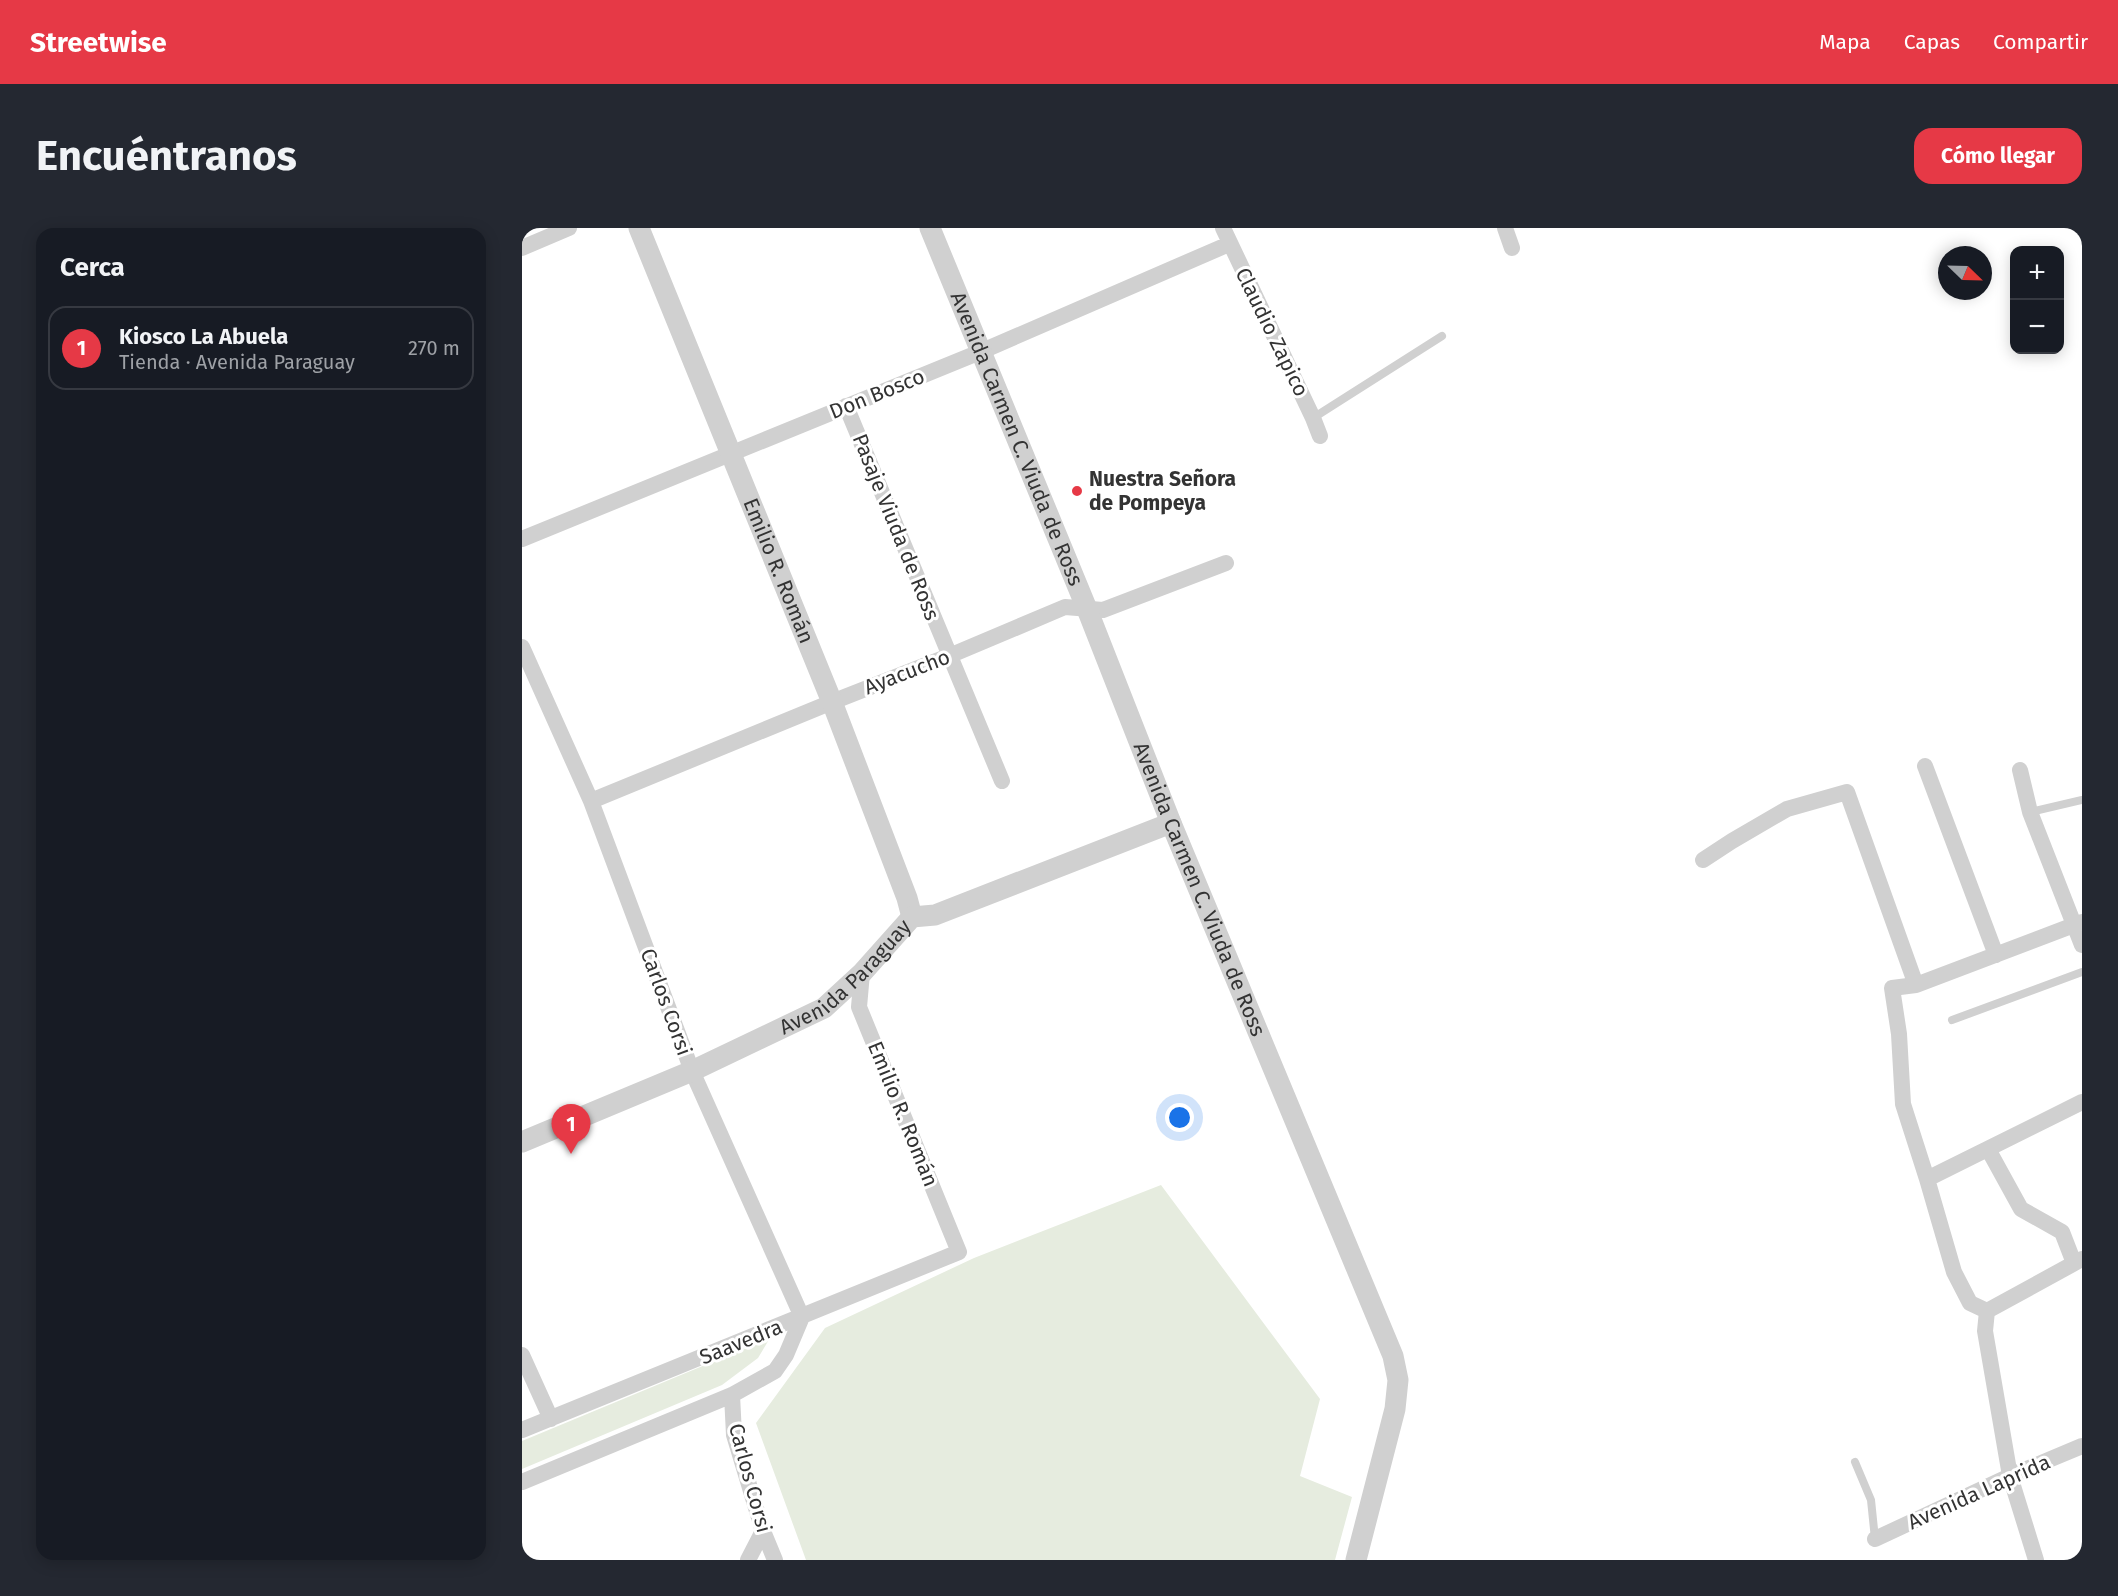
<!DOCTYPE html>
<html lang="es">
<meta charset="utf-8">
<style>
:root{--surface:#171b24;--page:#242831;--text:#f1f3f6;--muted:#9ea1a6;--line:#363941;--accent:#e63946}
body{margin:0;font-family:"Fira Sans",sans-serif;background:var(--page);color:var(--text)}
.controls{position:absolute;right:18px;top:18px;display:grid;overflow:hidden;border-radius:12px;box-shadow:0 3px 15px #0003}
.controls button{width:54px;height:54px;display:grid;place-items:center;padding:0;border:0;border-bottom:2px solid var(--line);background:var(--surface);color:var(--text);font:30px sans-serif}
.compass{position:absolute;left:1416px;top:18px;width:54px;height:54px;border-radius:50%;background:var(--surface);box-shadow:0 3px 15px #0003;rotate:113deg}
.you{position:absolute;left:658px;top:890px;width:21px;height:21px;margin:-15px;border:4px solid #fff;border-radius:50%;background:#1a73e8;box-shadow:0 0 0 9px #1a73e833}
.badge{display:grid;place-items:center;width:39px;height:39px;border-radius:50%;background:var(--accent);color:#fff;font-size:20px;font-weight:700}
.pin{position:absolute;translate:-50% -50px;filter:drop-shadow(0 2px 3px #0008)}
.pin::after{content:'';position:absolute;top:32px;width:21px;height:18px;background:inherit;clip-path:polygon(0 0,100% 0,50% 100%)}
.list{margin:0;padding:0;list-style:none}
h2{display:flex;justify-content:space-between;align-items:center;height:78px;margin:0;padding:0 24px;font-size:26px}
h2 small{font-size:20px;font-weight:400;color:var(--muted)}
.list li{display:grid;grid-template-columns:39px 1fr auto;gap:18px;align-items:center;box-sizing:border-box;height:84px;margin:0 12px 12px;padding:0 12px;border:2px solid var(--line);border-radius:18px}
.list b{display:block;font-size:22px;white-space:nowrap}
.list p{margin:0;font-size:20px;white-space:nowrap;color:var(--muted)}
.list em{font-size:20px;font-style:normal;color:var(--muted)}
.map{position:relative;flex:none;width:1560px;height:1332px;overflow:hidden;border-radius:18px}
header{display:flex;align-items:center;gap:36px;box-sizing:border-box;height:84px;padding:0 30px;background:var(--accent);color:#fff}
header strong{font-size:28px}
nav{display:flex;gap:33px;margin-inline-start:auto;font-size:21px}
.intro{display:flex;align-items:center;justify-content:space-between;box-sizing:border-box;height:144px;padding:0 36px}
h1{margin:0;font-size:42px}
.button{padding:15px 27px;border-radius:18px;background:var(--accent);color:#fff;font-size:21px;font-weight:700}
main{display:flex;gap:36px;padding:0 36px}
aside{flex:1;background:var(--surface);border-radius:18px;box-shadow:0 3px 15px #0003}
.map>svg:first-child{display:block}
.green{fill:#e6ecdf}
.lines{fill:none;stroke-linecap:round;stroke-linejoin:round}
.service{stroke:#d0d0d0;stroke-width:8}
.minor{stroke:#d0d0d0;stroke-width:16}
.tertiary{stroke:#d0d0d0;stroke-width:21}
.poi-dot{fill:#e63946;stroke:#fff;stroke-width:2}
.labels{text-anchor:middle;stroke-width:6;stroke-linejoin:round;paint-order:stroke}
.street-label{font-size:21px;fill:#333;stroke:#fff}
.poi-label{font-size:21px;font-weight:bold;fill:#333;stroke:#fff;text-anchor:start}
</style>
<header>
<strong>Streetwise</strong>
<nav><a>Mapa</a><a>Capas</a><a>Compartir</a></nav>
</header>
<div class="intro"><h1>Encuéntranos</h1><a class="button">Cómo llegar</a></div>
<main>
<aside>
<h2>Cerca<small></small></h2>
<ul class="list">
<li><span class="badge">1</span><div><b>Kiosco La Abuela</b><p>Tienda · Avenida Paraguay</p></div><em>270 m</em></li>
</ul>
</aside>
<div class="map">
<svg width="1560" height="1332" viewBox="0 0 1560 1332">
<rect width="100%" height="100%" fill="#fff"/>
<path class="green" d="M639 957 798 1171 778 1248 830 1269 813 1332H284L234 1195 303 1100 452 1030Z
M248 1110 236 1130 200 1157 0 1241V1213Z"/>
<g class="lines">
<path class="service" d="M791 190 920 108
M1508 584 1560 572
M1430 792 1560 744
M1333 1234 1349 1272 1353 1311"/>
<path class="minor" d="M701 0 791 190 798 208
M983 0 990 20
M0 20 47 0
M324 178 480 553
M0 311 458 124 707 16
M0 419 69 573 170 843 280 1089
M1403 538 1474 727
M1498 542 1508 584 1560 717
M69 573 310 474 427 428 543 379 581 382 704 335
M1181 632 1210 613 1265 581 1325 564 1394 757
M1466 921 1499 981 1540 1004 1552 1035
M1405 951 1560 874
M1465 1083 1560 1031
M0 1127 29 1191
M210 1167 212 1207 241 1303 253 1332
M0 1202 437 1024 337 779 340 745
M0 1254 210 1167 253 1143 264 1127 280 1089
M1353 1311 1488 1248 1560 1218
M226 1332 241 1303
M1514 1332 1488 1248 1463 1103 1465 1083 1448 1075 1432 1044 1405 951 1381 876 1377 806 1370 760 1394 757 1560 694"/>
<g class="tertiary">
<path id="s1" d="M117 0 310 474 385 670 390 689"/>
<path id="s2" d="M408 0 565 381 649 595 871 1128 876 1152 873 1181 834 1332"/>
<path id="s3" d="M0 914 170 843 302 780 340 745 390 689 413 687 649 595"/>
</g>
</g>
<circle class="poi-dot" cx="555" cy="263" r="6"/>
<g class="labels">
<g class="street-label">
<text transform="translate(750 104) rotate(64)" y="7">Claudio Zapico</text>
<text transform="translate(355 166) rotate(-22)" y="7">Don Bosco</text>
<text dy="7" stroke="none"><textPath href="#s2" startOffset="228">Avenida Carmen C. Viuda de Ross</textPath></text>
<text transform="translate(374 299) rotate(68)" y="7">Pasaje Viuda de Ross</text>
<text dy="7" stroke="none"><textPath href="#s1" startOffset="370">Emilio R. Román</textPath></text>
<text transform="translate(385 444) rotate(-21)" y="7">Ayacucho</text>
<text dy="7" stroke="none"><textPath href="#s2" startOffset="714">Avenida Carmen C. Viuda de Ross</textPath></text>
<text dy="7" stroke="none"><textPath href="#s3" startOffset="366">Avenida Paraguay</textPath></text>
<text transform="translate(144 774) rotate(70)" y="7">Carlos Corsi</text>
<text transform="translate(381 886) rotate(68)" y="7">Emilio R. Román</text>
<text transform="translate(219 1114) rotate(-22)" y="7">Saavedra</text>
<text transform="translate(228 1250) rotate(75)" y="7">Carlos Corsi</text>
<text transform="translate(1457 1264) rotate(-24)" y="7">Avenida Laprida</text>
</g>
<g class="poi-label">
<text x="567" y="258">Nuestra Señora<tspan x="567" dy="24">de Pompeya</tspan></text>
</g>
</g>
</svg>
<div class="controls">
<button>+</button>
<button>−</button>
</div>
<svg class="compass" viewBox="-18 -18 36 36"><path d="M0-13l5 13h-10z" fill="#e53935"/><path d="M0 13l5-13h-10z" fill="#9ea1a6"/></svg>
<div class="you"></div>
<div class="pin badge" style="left:49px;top:926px">1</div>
</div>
</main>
